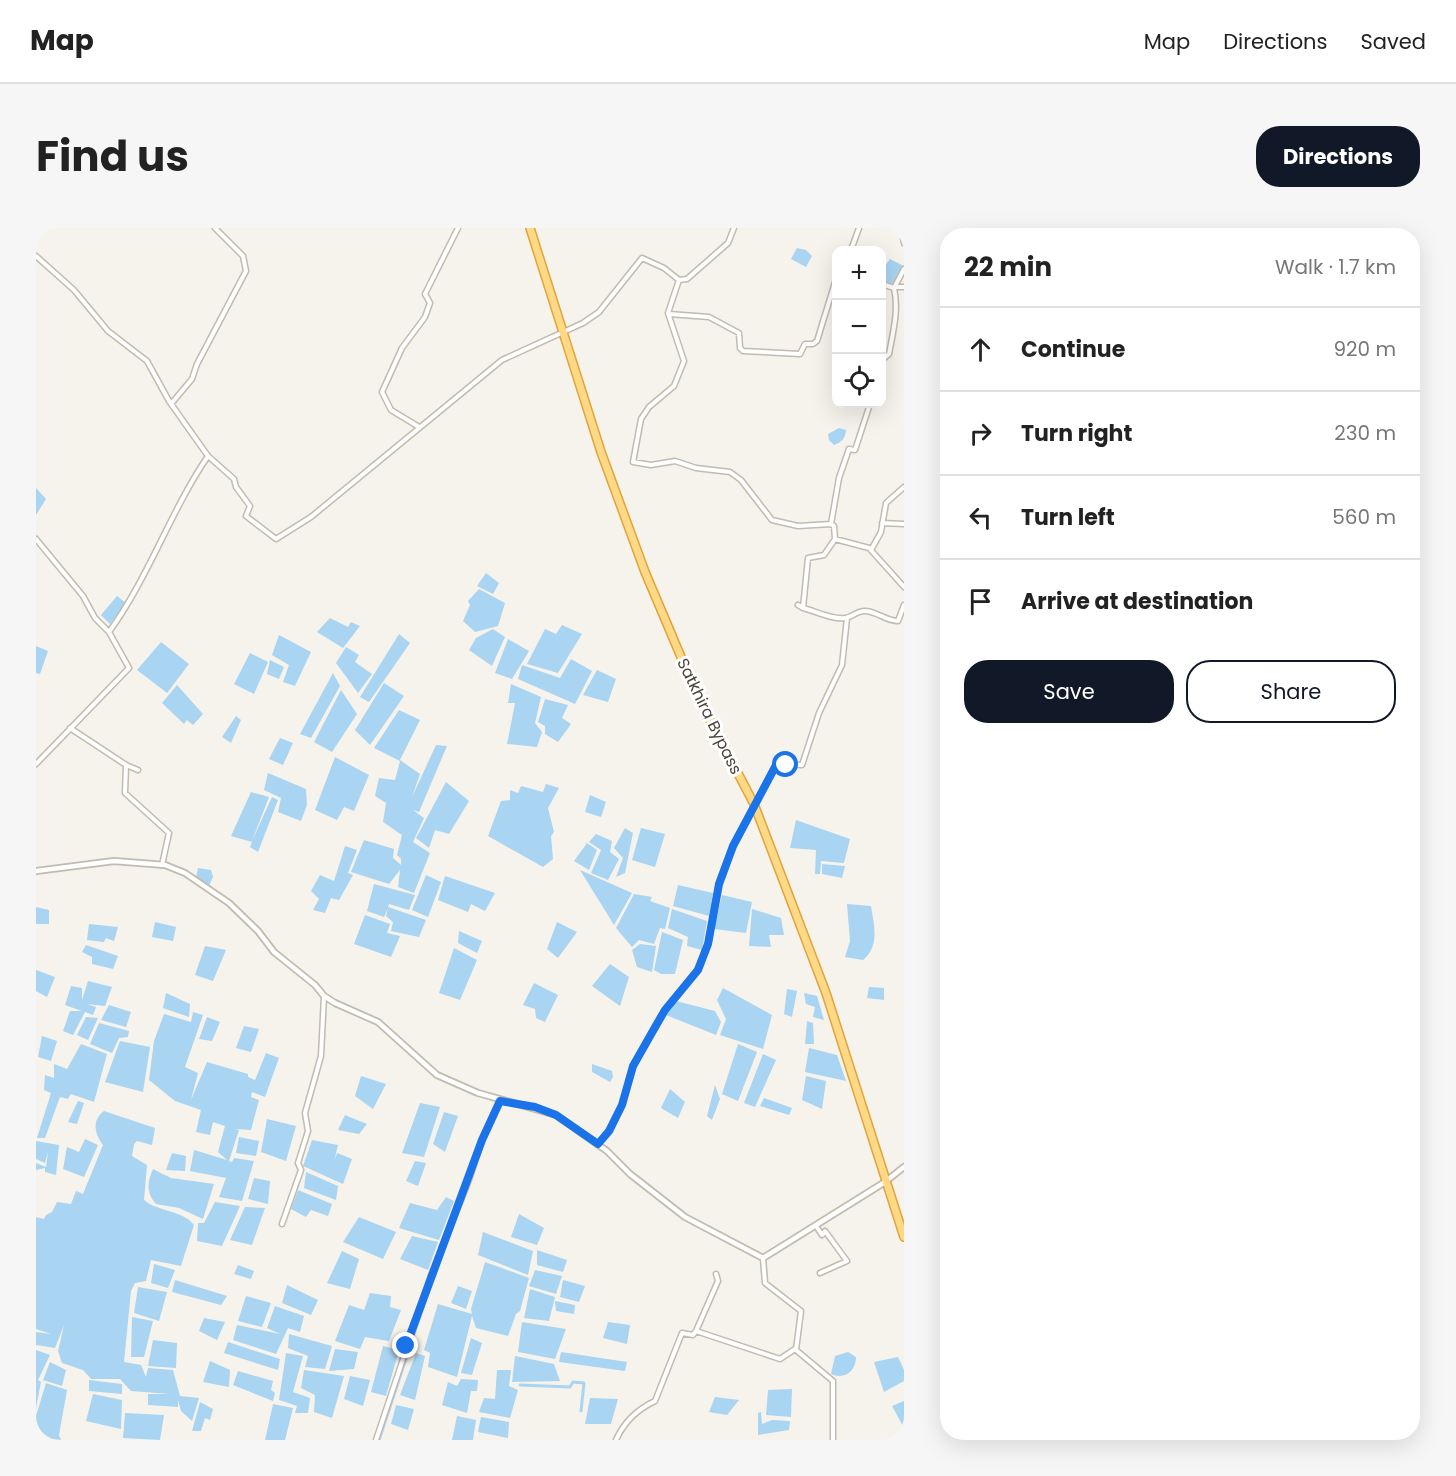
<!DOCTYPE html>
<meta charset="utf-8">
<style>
:root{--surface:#fff;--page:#f6f6f6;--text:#222;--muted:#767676;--line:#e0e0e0;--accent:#111827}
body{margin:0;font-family:Poppins,sans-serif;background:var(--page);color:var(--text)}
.controls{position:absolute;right:18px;top:18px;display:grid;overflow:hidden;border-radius:12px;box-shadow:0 6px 24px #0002}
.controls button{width:54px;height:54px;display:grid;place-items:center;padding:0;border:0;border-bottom:2px solid var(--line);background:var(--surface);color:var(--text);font:30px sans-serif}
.stop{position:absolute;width:18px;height:18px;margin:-14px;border:4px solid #1a73e8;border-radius:50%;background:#fff}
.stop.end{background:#1a73e8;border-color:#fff;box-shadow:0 2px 6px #0008}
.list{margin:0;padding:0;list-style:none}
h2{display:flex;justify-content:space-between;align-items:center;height:78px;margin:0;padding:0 24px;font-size:26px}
h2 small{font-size:20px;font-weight:400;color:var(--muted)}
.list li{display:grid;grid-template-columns:39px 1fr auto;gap:18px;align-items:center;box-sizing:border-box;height:84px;padding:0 24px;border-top:2px solid var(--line)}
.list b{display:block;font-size:22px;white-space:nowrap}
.list em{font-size:20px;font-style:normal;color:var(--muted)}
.actions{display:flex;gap:12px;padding:18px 24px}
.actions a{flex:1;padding:14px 0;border:2px solid var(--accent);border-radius:24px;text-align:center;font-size:21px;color:var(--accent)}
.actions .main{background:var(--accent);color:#fff}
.icon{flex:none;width:33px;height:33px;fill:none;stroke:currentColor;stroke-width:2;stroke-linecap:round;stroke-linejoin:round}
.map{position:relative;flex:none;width:868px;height:1212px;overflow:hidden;border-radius:24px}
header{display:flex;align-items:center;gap:36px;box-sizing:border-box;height:84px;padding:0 30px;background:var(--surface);border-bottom:2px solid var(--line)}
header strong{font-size:28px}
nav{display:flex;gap:33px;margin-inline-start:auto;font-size:21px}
.intro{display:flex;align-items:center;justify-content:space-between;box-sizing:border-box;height:144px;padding:0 36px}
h1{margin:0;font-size:42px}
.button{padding:15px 27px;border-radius:24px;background:var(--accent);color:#fff;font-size:21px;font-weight:700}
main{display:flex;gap:36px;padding:0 36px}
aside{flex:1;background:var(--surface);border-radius:24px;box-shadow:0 6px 24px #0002}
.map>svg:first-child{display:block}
.water{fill:#a9d4f2}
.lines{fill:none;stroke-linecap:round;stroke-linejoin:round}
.canal{stroke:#a9d4f2;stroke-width:3}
.minor-casing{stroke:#c2bbae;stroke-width:7}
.tertiary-casing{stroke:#c2bbae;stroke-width:8}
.trunk-casing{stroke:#e0a43c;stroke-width:10}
.minor{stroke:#fff;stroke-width:4}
.tertiary{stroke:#fff;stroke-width:4.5}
.trunk{stroke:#ffd985;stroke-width:7}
.route{stroke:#1a73e8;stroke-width:8}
.labels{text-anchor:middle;stroke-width:6;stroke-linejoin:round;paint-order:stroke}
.street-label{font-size:16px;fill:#4b4439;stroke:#fff}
</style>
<header>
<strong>Map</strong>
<nav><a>Map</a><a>Directions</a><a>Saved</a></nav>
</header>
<div class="intro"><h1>Find us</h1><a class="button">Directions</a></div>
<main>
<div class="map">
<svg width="868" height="1212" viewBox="0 0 868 1212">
<rect width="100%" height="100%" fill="#f6f3ec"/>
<path class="water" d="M761 20 770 22 776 28 770 39 755 31Z
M854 31 866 37V40L855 57 846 54V42Z
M803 200 810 202C809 211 806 214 798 217L793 212 792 206Z
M0 260 10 271 0 287Z
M450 345 463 355 457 366 441 358Z
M443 361 469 375 462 398 439 404 427 393 434 377 432 373Z
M81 368 90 375 74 396 65 387Z
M294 390 312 399 315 394 324 398 307 420 281 404Z
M526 397 546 406 522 445 491 436 509 401 520 406Z
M457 401 469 409 456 438 433 422 440 410Z
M363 406 374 415 333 474 324 469Z
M243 407 275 424 259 458 247 454 253 437 236 427Z
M472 411 493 423 476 451 459 445Z
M125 414 153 436 131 465 101 442Z
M0 418 12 423 4 446 0 445Z
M310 419 323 427 319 434 336 446 322 465 300 435Z
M214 425 232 434 218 466 198 456Z
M535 431 556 443 539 476 482 451 486 437 524 450Z
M234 432 248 439 243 451 231 446Z
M561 442 580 451 572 474 547 467Z
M297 445 304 458 275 510 264 506Z
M348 455 368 468 334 517 319 502Z
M475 456 505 469 499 495 506 504 501 519 471 516 479 475H472Z
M141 457 167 486 157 497 151 492 148 496 126 475Z
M305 462 321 486 296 524 278 514Z
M509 471 532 477 526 490 535 496 522 514 509 506V498L502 494Z
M363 482 384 492 364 532 384 546 376 569 400 517 411 518 383 584 377 582 388 590 377 614 394 625 378 665 362 659 364 642 353 656 315 644 328 612 358 621 357 630 365 637V631L361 627 366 607 347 594 350 575 339 568 343 550 359 552 364 533 338 520Z
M200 488 205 492 195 515 186 509Z
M244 510 257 515 247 537 233 531Z
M299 529 333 547 318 583 308 579 301 592 279 582Z
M232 545 270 561 271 577 265 593 242 584 245 570 228 562Z
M410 554 433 573 413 606 399 602 393 620 380 610Z
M510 556 523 560 512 580 518 604 515 608 517 631 507 639 452 608 465 573 474 572V562L482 565 485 558 507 564Z
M215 564 233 569 216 613 236 569 242 572 222 624 214 619 216 614 195 608Z
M554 567 570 574 565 589 549 584Z
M760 592 814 611 808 635 785 633 784 646H779L780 622 754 620Z
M589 600 597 605 589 645 580 649 587 630 578 620Z
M605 600 629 606 619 639 596 632Z
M560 606 576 613 574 624 583 631 572 652 555 645 565 622 553 614Z
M551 615 561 622 553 642 538 633Z
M309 618 321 622 312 645 317 647 303 672 295 670 289 685 277 682 283 671 275 663 284 647 298 653Z
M786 636 809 638 806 650 786 646Z
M162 640 175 642 177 649 173 658 160 650Z
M544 642 596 665 578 697Z
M390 647 405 654 392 689 376 682Z
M409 648 459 665 449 683 435 676 432 684 402 672Z
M338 656 379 667 373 682 353 676 352 679 390 692 383 709 355 703 357 694 350 688 352 680 348 689 331 683Z
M642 657 677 665 673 688 637 678Z
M598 666 616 669 614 673 634 680 629 701 624 700 618 716 603 712 596 719 580 700Z
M686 667 716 674 710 705 678 701Z
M811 676 835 678C838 697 844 718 827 732L809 729 814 713Z
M0 679 13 682V696H0Z
M636 681 671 693 666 722 651 718 652 709 632 700Z
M716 681 745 690 748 707H733L735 719 713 718Z
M329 687 354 696 351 705 364 708 355 729 318 716Z
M119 694 140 699 137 713 116 709Z
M521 694 541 704 522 730 511 721Z
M53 696 82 699 78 713 70 710 68 714 51 712Z
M423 703 446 713 441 725 422 715Z
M626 704 647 712 639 746H625L618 742Z
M604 716 620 718 616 744 601 739 596 722Z
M50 717 82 728 77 741 56 736V729L46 724Z
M169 718 190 722 177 753 159 747Z
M418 720 441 732 424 772 403 765Z
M574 736 593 749 584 778 556 758Z
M0 742 19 749 11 769 0 763Z
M52 753 76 759 69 778 51 776 60 779 57 787 49 784 37 807 27 803 34 783H46L29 777 35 758 46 760V772Z
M498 755 522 767 509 794 500 790 499 781 487 777Z
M833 759 848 760V772L831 770Z
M687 760 736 787 727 821 684 807 690 791 681 772Z
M751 761 761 763 756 789 748 786Z
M130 765 154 776 153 789 127 780Z
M768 765 781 768 788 792 777 789 779 779 770 776Z
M640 773 679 783 685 794 680 807 630 787Z
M73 777 95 784 90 799 65 792Z
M157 784 167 787 149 839 162 845 155 872 171 834 212 846V849L219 852 230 825 243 830 229 869 216 864 215 869 223 872 215 902 199 901 203 902 193 933 196 934 198 930 218 933 206 973 183 969 190 950 154 943 158 922 191 932 182 924 189 898 177 894 174 907 160 904 165 882 139 873 113 852 118 813 128 786 155 794Z
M50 789 62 790 52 812 41 807Z
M171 789 184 794 176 813 163 811Z
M771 793 777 795 778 816H769Z
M63 795 93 803 92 809 83 810 76 825 54 816Z
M208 798 223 801 215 824 200 820Z
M6 808 21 813 15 833 2 829Z
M84 813 114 819 107 864 69 854Z
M45 816 71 826 58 874 35 866 32 871 24 869 9 910H1L15 865 8 862 9 847 18 850V836L31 841Z
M702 816 721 824 702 873 686 866Z
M773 820 801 827 810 853 769 844Z
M727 826 740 832 719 879 708 875Z
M556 836 576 843 577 849 574 854 556 844Z
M325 848 350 856 337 881 319 868Z
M770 848 790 853 786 881 766 872Z
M679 857 684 871 676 892 671 888Z
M634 861 649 874 642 890 625 880Z
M728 870 756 880 753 887 724 878Z
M42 873 48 875 41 896 32 894Z
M384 875 404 879 388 929 366 925Z
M68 883 119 900 116 917 101 913 98 916 96 928 111 937 108 972C122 984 147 982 158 997L145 1038 115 1032 110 1053 99 1055 95 1063 88 1134 105 1137 110 1149 112 1140 137 1142 144 1168 163 1170 156 1193 145 1183 142 1172V1179L112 1177V1166H134L95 1163 84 1151H55L47 1142 26 1135 22 1123 28 1097 19 1120 0 1117V1104L15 1106 0 1101V989L8 991 10 987 16 984 21 974 35 976 40 963 47 966 67 917C59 906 55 893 68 883Z
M408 884 422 888 409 924 397 916Z
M309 887 331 896 323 906 302 902Z
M231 891 260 898 250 933 225 924Z
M203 909 223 913 220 928 200 925Z
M49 911 62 917 48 949 27 941 31 919 43 924Z
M276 912 302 917 298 933 301 925 316 931 307 956 267 938Z
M0 913 23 917 20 947 9 944V940L0 942V935L10 939 12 924 9 935 0 931Z
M136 925 150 928 149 943 130 942Z
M379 933 390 935 382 958 370 953Z
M117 941 135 950 178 956 167 991 143 980 120 976C110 964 111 955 117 941Z
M270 944 302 958 300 972 268 960Z
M218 950 234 953 232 976 212 971Z
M262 962 296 976 292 988 275 982 270 989 255 981Z
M410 969 418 973 403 1012 363 1000 374 975 401 982Z
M179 974 204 978 186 1018 161 1013 162 995H168Z
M209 979 229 980 216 1017 194 1012Z
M483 986 508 1000 501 1017 475 1009Z
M323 989 360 1004 347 1031 307 1014Z
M447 1004 497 1023 492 1047 442 1027Z
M376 1008 402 1014 392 1042 364 1031Z
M501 1022 531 1032 527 1044 501 1037Z
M306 1023 323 1031 314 1061 291 1055Z
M449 1034 493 1050 484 1083 480 1086 472 1108 440 1100 436 1088 421 1149 392 1139 394 1125 388 1122 402 1076 436 1086 435 1081Z
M118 1036 139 1042 132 1060 115 1055Z
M202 1037 218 1043 215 1051 198 1046Z
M499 1042 526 1048 520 1066 493 1058Z
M139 1052 191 1068 185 1077 136 1064Z
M527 1052 549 1058 543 1074 524 1069Z
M251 1057 282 1072 275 1087 246 1075Z
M422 1058 436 1063 430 1081 415 1075Z
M102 1059 131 1064 123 1093 98 1085Z
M494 1061 519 1069 513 1093 488 1090Z
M334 1065 355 1068 354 1079 365 1082 353 1113 329 1109 324 1121 299 1113 313 1077 328 1082Z
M210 1068 235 1075 226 1099 202 1093Z
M519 1073 539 1077 538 1086 520 1083Z
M239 1078 268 1088 264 1104 252 1100 240 1126 197 1112 201 1097 244 1106 231 1100Z
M96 1089 117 1093 108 1129H95Z
M168 1090 189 1094 181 1112 163 1103Z
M486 1094 530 1101 519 1131 482 1124Z
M572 1094 594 1097 591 1116 567 1110Z
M253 1106 296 1118 289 1141 269 1139 272 1128 252 1120Z
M435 1110 446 1115 436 1147 425 1145Z
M117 1112 141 1115 140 1140 112 1138Z
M192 1114 244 1131 242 1142 188 1125Z
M347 1118 363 1122 350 1168 335 1164Z
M299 1121 322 1124 318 1141 293 1143Z
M0 1122 14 1127 2 1152 5 1154 0 1180Z
M525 1124 591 1134 589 1143 523 1134Z
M812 1124 820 1129C820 1143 809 1152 795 1146L799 1128Z
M250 1125 267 1128 257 1164 274 1170 272 1185H259L261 1178 243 1172Z
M380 1125 389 1128 379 1172 364 1167Z
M479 1128 518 1136 524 1153 476 1154Z
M862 1129 868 1142V1153L848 1164 838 1134Z
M174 1133 194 1142 193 1159 167 1154Z
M14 1134 30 1142 26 1158 7 1152Z
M268 1142 308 1148 296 1190 278 1184 279 1167 265 1160Z
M461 1142H475L473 1158 482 1162 474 1190 443 1184 448 1170 459 1171Z
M202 1143 237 1153 235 1162 239 1165 237 1173 197 1157Z
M314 1148 334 1152 327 1178 308 1171Z
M425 1151 442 1152 441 1163H435L431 1185 406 1177 412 1154 421 1158Z
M53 1152 86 1156V1166L53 1163Z
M10 1155 31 1162 23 1207 25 1212 0 1210V1188Z
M756 1161 755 1189 730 1187 732 1162Z
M57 1166 86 1172 85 1201 50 1193Z
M679 1169 703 1172 691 1187 673 1184Z
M554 1170 582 1171 575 1196H549Z
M868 1173V1200L856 1178Z
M164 1174 177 1181 174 1192 169 1190 165 1203H156Z
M237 1176 257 1180 249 1212H229Z
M360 1177 378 1181 372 1202 355 1196Z
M725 1184 726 1196 736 1192 754 1193 753 1202 722 1207V1185Z
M89 1185 128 1187 124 1212 87 1210Z
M421 1188 440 1192 437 1212H416Z
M445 1189 473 1194 472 1210 442 1204Z"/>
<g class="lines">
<path class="canal" d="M484 1157 534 1159 537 1154 548 1155 545 1183
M343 1212 397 1049"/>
<g class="minor-casing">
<path id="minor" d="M865 0 868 15
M815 22 823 0
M0 28 38 62 72 103 111 133 133 173 172 228 198 251 200 259 214 278 210 288 240 311 275 289 466 132 547 95 563 84 606 30 628 40 643 52 651 51 692 15 698 0
M643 52 632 85 648 133 638 158 613 179 605 191 597 234 615 237 639 233 660 240 694 244 705 252 736 292 762 298 795 296 803 250 813 221 819 222 834 176
M846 56 858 60 868 41
M859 59H868
M633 86 673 89 703 105 704 120 707 123 764 126 769 116H777L781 113 800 51
M846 132 853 126C857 104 863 82 858 60
M135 176 156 151 161 136 210 43 207 28 179 0
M383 199 355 182 346 164 366 120 389 89 394 75 389 66 422 0
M846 295 868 296
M795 296 798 298 799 311 833 320 868 359
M0 311 47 368 59 390 73 404 93 440 0 536
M799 311 788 327 772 330 767 380C779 383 797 392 809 390 817 389 821 382 830 383 842 384 850 393 862 393L868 377
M835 322 845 304 850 275 868 259
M762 377 767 380
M73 404C113 349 134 284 172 228
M34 500 90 537 89 565 133 605 126 637
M90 537 102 542
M562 916 574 903 586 877 597 839 618 801 629 782 661 742 672 716 683 656 697 618 741 536 766 537 783 485 806 437 811 390
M246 996 265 942 262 935 272 903 269 885 285 828 288 768
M780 998 786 1007 789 1003 811 1033 784 1045
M727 1030 729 1055 765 1083 760 1122 797 1153V1212
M660 1103 682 1053 680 1046
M340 1212 395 1047 433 952 446 912 464 872
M580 1212C588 1194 602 1181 619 1173L646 1105 657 1107 660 1103 744 1131 759 1121"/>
</g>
<g class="tertiary-casing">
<path id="tertiary" d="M0 643 78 633 129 637 149 645 193 675 222 703 238 724 279 757 288 768 299 775 342 794 401 847 442 865 520 887 571 923 594 946 649 989 727 1030 849 954 868 939"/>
</g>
<g class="trunk-casing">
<path id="trunk" d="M494 0 565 224 609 344 662 469 718 576 790 765 868 1009"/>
</g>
<use href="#minor" class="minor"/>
<use href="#tertiary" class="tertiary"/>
<use href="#trunk" class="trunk"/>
</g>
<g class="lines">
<path class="route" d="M370 1118 446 912 464 873 499 879 520 887 562 916 573 903 586 877 597 838 618 801 629 782 662 742 672 716 683 656 697 618 739 539 741 536 750 537"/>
</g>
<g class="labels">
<g class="street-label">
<text transform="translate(674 488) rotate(64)" y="6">Satkhira Bypass</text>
</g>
</g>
</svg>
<div class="controls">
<button>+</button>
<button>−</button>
<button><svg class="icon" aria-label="locate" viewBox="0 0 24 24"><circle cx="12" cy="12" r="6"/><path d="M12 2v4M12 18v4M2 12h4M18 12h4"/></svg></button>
</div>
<div class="stop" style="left:750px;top:537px"></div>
<div class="stop end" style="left:370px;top:1118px"></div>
</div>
<aside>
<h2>22 min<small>Walk · 1.7 km</small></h2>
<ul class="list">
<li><svg class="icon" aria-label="ahead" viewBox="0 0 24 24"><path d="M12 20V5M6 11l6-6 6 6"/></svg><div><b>Continue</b></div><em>920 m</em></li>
<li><svg class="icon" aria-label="right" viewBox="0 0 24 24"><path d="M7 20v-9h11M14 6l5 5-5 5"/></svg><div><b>Turn right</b></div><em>230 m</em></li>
<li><svg class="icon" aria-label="left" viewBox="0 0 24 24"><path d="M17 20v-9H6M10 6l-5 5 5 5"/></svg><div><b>Turn left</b></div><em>560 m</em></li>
<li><svg class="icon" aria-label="arrive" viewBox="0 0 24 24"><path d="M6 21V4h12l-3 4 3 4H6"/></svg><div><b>Arrive at destination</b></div></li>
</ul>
<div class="actions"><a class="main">Save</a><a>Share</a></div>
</aside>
</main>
